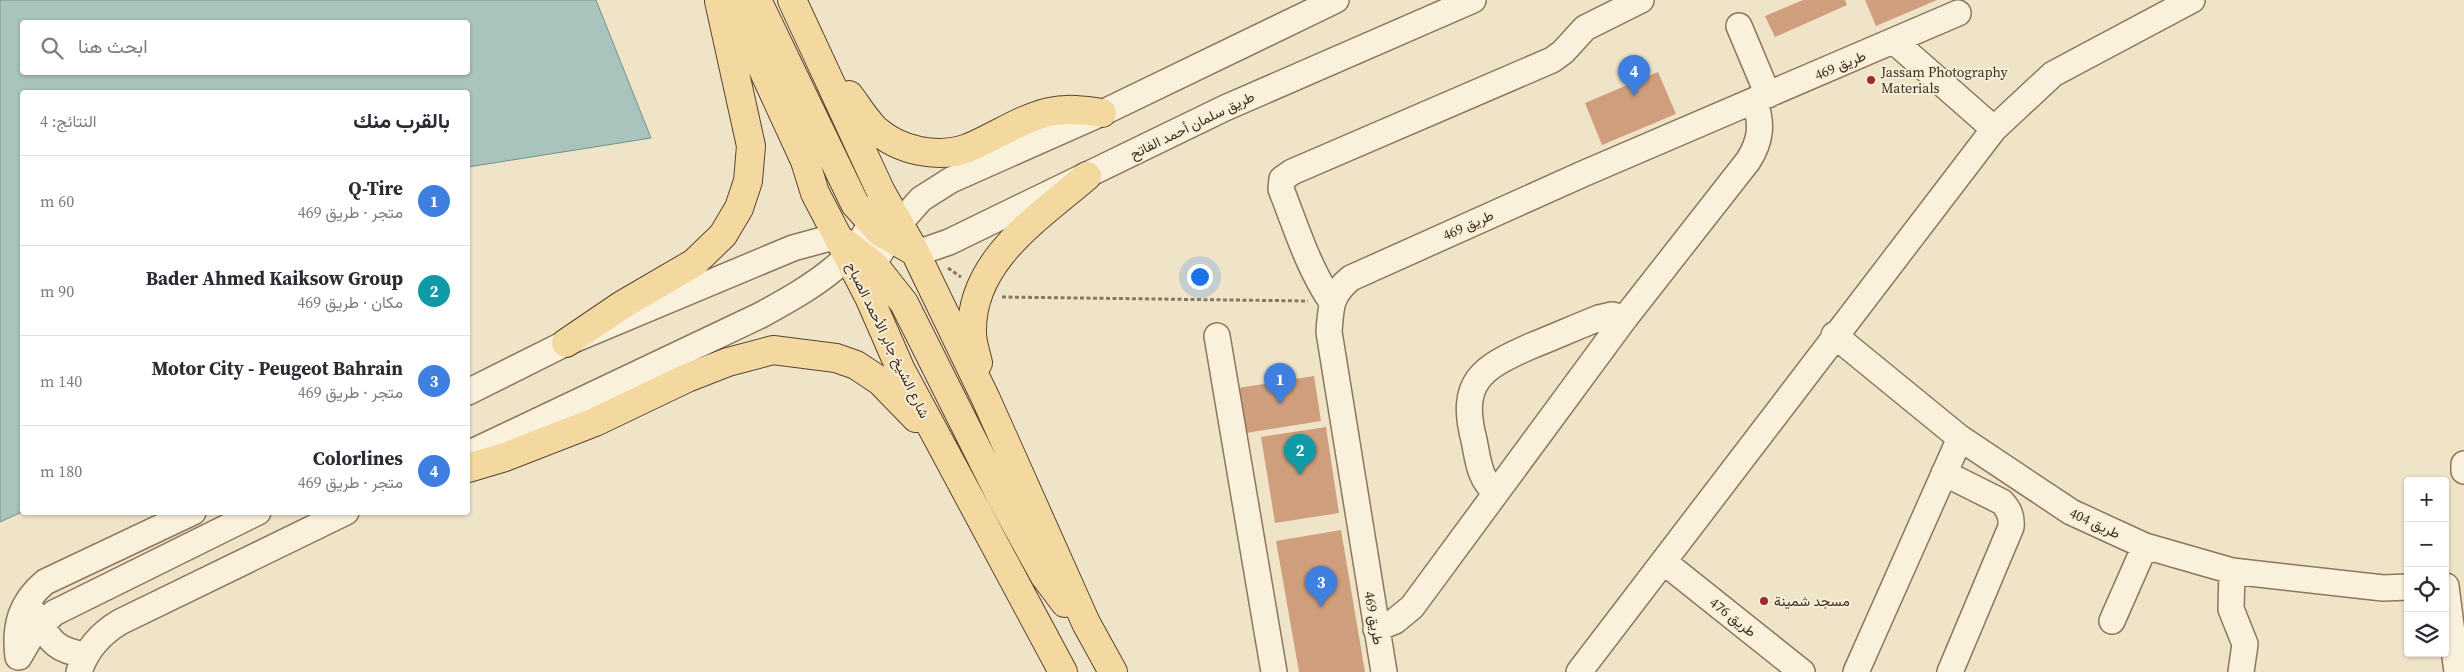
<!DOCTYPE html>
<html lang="ar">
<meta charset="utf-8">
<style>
:root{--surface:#fff;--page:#f7f7f7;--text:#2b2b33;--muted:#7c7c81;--line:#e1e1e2;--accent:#9e2a2b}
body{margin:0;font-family:"Source Serif 4",Vazirmatn,serif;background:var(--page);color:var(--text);direction:rtl}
.controls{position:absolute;right:15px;bottom:15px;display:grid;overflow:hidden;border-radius:5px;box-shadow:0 1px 4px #0004}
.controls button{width:45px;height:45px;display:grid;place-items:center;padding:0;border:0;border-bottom:1px solid var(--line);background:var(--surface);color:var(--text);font:25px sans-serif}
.you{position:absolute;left:1199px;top:276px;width:18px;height:18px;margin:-12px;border:4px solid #fff;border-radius:50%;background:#1a73e8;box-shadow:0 0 0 8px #1a73e833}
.badge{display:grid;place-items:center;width:32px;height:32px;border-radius:50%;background:var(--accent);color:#fff;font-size:16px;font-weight:700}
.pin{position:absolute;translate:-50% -41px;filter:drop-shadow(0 1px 2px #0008)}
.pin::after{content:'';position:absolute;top:26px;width:18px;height:15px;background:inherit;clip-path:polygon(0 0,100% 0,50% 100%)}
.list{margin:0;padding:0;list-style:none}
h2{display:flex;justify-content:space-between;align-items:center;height:65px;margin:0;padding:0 20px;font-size:21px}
h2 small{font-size:16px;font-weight:400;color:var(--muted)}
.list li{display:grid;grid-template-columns:32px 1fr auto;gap:15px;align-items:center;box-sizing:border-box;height:90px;padding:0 20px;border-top:1px solid var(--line)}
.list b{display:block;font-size:19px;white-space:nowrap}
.list p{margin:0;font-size:16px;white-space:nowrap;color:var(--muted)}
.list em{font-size:16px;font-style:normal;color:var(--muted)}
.icon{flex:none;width:28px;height:28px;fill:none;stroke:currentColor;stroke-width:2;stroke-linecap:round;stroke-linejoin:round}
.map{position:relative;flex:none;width:2464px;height:672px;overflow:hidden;direction:ltr}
.search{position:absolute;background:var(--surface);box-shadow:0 1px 4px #0004;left:20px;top:20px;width:450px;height:55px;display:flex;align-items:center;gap:12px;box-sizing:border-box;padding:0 18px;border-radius:5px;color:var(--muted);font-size:19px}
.panel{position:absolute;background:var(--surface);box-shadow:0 1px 4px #0004;left:20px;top:90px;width:450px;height:425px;border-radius:5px;direction:rtl}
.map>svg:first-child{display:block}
.water{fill:#a9c4bc;stroke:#6f938a;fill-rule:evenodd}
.building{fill:#cf9f7d}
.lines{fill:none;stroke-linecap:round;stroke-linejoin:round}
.minor-casing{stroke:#8d765c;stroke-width:28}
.major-casing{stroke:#5b4430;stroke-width:30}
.path{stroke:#8d765c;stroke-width:3;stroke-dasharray:4 2.5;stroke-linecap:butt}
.minor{stroke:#faf1dc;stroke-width:25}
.major{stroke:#f3d9a0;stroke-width:28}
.poi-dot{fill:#9e2a2b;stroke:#f7eed8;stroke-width:2}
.labels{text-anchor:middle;stroke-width:4;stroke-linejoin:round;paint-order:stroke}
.street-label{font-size:14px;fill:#3d2e20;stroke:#f7eed8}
.poi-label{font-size:14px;fill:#3d2e20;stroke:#f7eed8;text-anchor:start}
</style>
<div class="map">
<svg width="2464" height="672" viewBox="0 0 2464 672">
<rect width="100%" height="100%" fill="#f0e4c8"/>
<path class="water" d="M0 0H596L651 138 468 167V92H22V512L0 522ZM22 22H468V72H22Z"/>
<path class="building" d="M1803 0H1845L1847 5 1775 37 1765 16Z
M1865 0H1937L1876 26Z
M1658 72 1676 114 1602 145 1585 103Z
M1314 376 1321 421 1246 433 1238 388Z
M1326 427 1339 513 1275 523 1261 437Z
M1341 530 1365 672H1299L1276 541Z"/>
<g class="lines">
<g class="minor-casing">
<path id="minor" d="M1739 26 1768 95
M1895 42 1994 129
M914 250H926L949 242 1225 108 1473 0
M869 284 877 258 898 225 921 199 951 180 1102 113 1336 0
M1331 301C1308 267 1296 227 1281 189L1282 179 1292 172 1552 60 1563 52 1585 28 1641 0
M1834 335 1960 438 2071 512 2145 546 2232 571 2383 588 2408 587
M1217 336 1274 672
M468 392 566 343 793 248 826 239H839
M468 454 761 315C808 289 862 260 878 205
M2464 464V471
M1944 473 2002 502C2009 510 2012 516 2011 527L1950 672
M1496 492C1479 480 1478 459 1474 440 1459 382 1481 368 1531 346 1554 337 1576 327 1599 318L1612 315 1625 318
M1664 562 1802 672
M2232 571 2231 609 2245 644 2241 672
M2446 586 2457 672
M33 612C50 639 52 650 86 655
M2112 621 2145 546
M1376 629 1395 621 1412 607 1625 318 1748 161C1761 141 1763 123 1754 101
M18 657C14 626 21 602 45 582L193 512
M19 657 33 633 54 613 258 512
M79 672C86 650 100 634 120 622L346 512
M1384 672 1329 332C1331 307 1330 295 1351 278L1585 173 1958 13
M1579 672 1994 129 2053 74 2192 0
M1856 672 1960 438"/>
</g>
<g class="major-casing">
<path id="major" d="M731 0 805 161 815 193 869 297 900 368 1063 672
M757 0 855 204 880 232 910 249
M792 0 881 192 914 250 986 399 1086 623 1113 672
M849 95C858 107 865 119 875 129 899 151 938 159 968 148 995 137 1020 119 1049 112 1067 108 1084 110 1102 113
M844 242 874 265 904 303 1001 497 1044 575 1065 603
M566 343 622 305 694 263 723 235 739 208 748 181 751 146 719 1
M978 363C976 353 972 343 972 333 970 261 1038 218 1087 176
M468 468 505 457 595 422 687 378 728 362 773 350 836 358 856 365 880 381 916 418"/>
</g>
<path class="path" d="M948 268 961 277
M1002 297 1308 301"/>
<use href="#minor" class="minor"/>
<use href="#major" class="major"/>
</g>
<g class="poi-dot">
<circle cx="1871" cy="80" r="5"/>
<circle cx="1764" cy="601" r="5"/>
</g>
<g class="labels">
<g class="street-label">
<text transform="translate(1840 65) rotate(-23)" y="5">طريق 469</text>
<text transform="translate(1192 125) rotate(-26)" y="5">طريق سلمان أحمد الفاتح</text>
<text transform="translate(1468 225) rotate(-24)" y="5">طريق 469</text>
<text transform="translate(888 340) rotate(64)" y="5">شارع الشيخ جابر الأحمد الصباح</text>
<text transform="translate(2095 523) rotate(25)" y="5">طريق 404</text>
<text transform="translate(1733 617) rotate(38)" y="5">طريق 476</text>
<text transform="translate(1374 618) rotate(80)" y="5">طريق 469</text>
</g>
<g class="poi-label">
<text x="1881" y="77">Jassam Photography<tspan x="1881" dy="16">Materials</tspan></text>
<text x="1774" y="606">مسجد شمينة</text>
</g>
</g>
</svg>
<div class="controls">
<button>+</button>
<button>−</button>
<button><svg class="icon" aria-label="locate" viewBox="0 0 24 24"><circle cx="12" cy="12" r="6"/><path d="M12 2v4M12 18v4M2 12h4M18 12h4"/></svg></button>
<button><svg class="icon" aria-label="layers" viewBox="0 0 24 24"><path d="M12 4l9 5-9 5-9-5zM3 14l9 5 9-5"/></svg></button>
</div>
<div class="you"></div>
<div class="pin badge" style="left:1280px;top:404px;background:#3f7fe0">1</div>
<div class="pin badge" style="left:1300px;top:475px;background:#0f9aa8">2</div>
<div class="pin badge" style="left:1321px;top:607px;background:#3f7fe0">3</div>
<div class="pin badge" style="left:1634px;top:96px;background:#3f7fe0">4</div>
<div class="search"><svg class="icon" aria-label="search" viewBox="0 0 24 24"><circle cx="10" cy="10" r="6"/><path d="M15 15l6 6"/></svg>ابحث هنا</div>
<section class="panel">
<h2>بالقرب منك<small>النتائج: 4</small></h2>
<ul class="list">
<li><span class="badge" style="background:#3f7fe0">1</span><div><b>Q-Tire</b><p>متجر · طريق 469</p></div><em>60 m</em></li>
<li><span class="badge" style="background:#0f9aa8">2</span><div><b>Bader Ahmed Kaiksow Group</b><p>مكان · طريق 469</p></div><em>90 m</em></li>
<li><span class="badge" style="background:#3f7fe0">3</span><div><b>Motor City - Peugeot Bahrain</b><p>متجر · طريق 469</p></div><em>140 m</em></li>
<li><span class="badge" style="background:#3f7fe0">4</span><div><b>Colorlines</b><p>متجر · طريق 469</p></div><em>180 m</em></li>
</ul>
</section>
</div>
